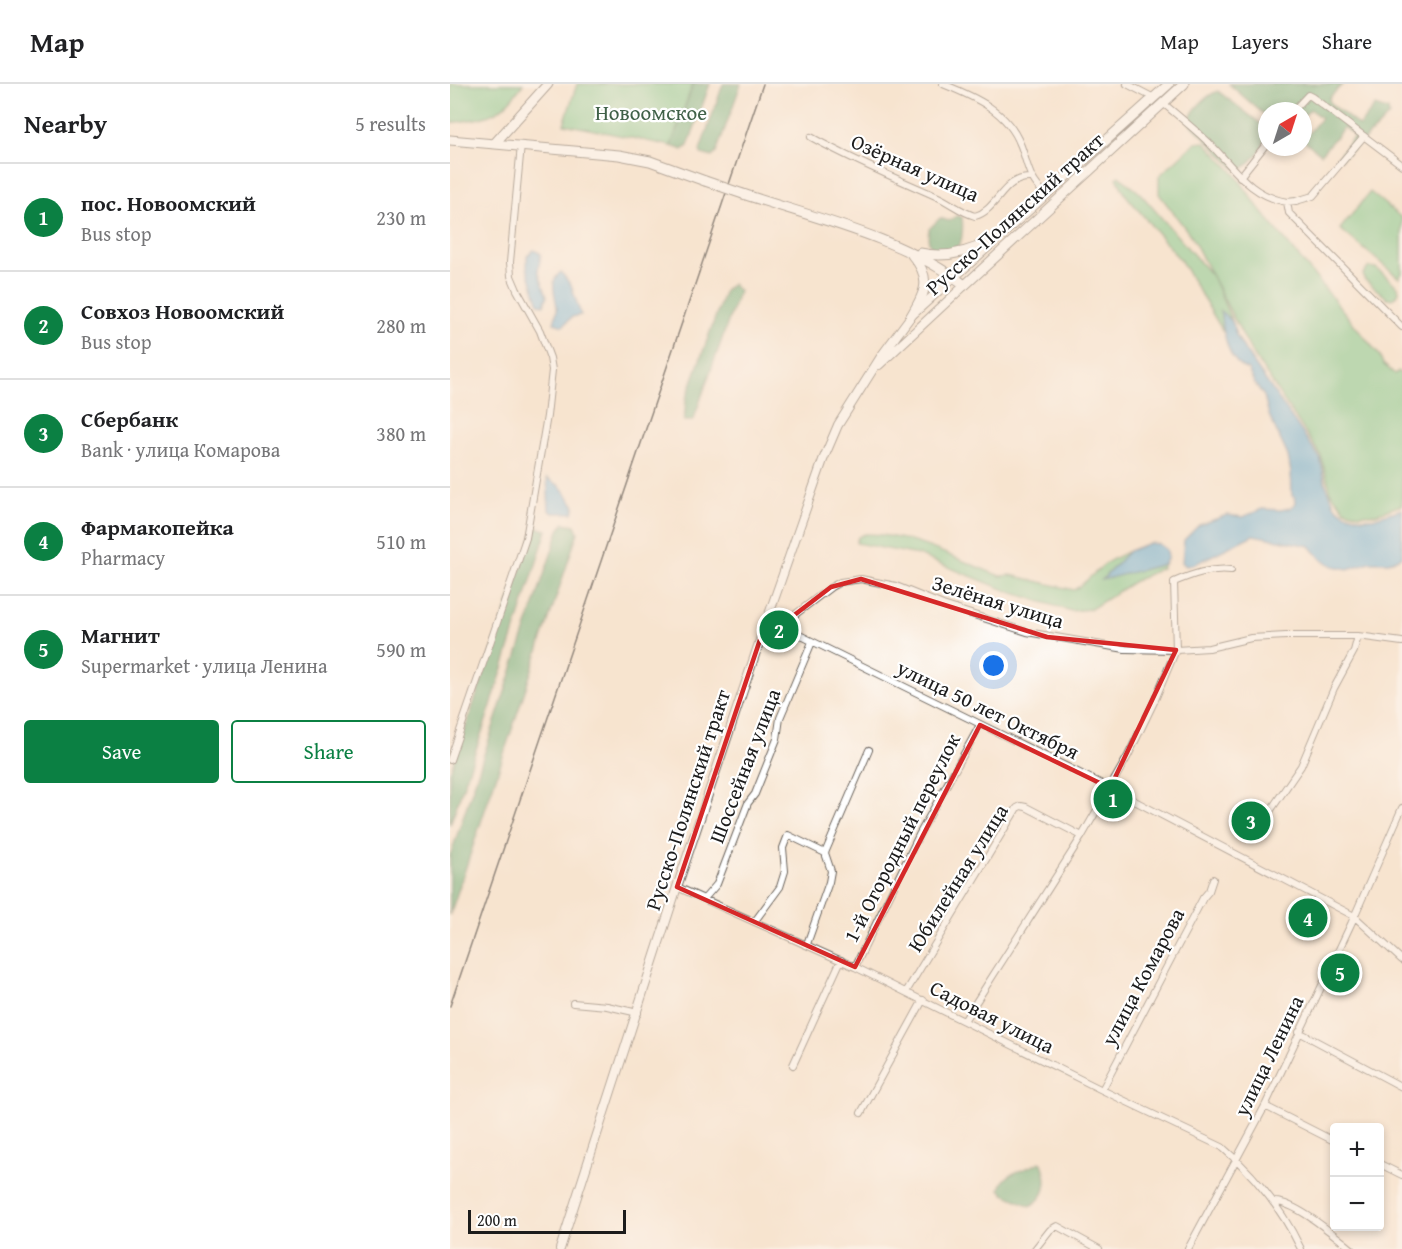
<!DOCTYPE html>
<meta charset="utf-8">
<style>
:root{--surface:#fff;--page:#f2f2f2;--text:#202124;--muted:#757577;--line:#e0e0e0;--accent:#0b8043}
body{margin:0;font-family:"Gentium Book Plus",serif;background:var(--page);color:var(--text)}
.controls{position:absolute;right:18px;bottom:18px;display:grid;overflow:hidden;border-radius:6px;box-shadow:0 3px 9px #0003}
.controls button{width:54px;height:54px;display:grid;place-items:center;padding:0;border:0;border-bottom:2px solid var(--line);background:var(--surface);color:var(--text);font:30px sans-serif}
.compass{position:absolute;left:808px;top:18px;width:54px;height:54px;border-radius:50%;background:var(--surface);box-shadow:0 3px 9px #0003;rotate:39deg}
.scale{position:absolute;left:18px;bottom:15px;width:158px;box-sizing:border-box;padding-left:6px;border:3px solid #1c1c1c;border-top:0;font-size:16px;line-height:21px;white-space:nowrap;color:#1c1c1c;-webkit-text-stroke:4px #fff;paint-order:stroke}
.you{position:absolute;left:544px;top:582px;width:21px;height:21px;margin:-15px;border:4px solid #fff;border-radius:50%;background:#1a73e8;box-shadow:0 0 0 9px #1a73e833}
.badge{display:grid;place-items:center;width:39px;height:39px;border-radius:50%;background:var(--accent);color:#fff;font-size:20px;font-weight:700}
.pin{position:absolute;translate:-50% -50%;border:3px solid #fff;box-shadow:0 2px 6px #0006}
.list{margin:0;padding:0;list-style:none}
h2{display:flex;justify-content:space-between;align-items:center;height:78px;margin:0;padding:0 24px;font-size:26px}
h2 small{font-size:20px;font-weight:400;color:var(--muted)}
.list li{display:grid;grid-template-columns:39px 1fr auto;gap:18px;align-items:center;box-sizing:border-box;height:108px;padding:0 24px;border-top:2px solid var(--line)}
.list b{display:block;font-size:22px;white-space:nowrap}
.list p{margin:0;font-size:20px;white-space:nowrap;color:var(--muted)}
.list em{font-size:20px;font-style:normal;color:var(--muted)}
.actions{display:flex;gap:12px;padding:18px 24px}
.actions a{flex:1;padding:14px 0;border:2px solid var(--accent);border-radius:6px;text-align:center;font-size:21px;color:var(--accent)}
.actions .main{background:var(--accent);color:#fff}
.map{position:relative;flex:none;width:952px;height:1165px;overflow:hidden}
header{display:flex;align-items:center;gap:36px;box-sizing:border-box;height:84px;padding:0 30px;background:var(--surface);border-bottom:2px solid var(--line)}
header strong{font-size:28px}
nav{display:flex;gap:33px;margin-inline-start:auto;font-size:21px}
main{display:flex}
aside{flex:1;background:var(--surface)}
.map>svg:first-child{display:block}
.green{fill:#77c88a;stroke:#4a7253;stroke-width:1.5}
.forest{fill:#61ac76;stroke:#3e6449;stroke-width:1.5}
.water{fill:#5cabd6;stroke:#3c6479;stroke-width:1.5}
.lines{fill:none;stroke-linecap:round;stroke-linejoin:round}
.street-casing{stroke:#69625b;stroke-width:8}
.secondary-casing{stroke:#69625b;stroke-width:10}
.primary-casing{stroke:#69625b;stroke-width:11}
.street{stroke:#fff;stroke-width:6}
.secondary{stroke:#fff;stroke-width:8}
.primary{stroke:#fff;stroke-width:9}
.rail{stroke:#1c1c1c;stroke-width:1.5}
.primary-bridge-casing{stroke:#69625b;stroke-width:11;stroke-linecap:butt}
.primary-bridge{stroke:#fff;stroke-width:9}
.marked{fill:none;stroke:#d62828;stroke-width:4.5;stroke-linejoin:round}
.labels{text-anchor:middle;stroke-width:4.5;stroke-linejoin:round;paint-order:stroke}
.park-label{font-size:21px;fill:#406148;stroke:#fff}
.street-label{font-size:21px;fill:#1c1c1c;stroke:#fff}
</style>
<header>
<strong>Map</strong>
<nav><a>Map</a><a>Layers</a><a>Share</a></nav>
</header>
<main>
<aside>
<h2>Nearby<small>5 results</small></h2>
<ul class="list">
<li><span class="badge">1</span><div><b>пос. Новоомский</b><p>Bus stop</p></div><em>230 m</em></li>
<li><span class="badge">2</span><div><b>Совхоз Новоомский</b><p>Bus stop</p></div><em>280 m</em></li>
<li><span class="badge">3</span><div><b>Сбербанк</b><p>Bank · улица Комарова</p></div><em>380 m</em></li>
<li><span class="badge">4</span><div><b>Фармакопейка</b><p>Pharmacy</p></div><em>510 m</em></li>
<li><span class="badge">5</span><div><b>Магнит</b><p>Supermarket · улица Ленина</p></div><em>590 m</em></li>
</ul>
<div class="actions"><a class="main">Save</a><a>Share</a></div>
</aside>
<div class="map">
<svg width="952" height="1165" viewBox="0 0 952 1165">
<rect width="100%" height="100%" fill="#fff"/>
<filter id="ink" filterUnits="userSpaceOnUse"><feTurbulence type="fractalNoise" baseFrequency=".0167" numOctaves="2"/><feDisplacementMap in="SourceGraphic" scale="12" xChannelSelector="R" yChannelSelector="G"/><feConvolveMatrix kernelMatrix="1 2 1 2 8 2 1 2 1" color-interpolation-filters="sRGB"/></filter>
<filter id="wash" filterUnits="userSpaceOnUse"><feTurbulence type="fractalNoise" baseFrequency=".008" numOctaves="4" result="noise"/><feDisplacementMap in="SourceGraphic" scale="24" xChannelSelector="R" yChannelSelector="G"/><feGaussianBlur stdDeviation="1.35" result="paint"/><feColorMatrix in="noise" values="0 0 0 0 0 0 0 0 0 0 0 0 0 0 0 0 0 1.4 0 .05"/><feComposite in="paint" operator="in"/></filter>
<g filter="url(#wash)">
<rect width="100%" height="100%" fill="#f7e4cf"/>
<path class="green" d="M0 0H73C49 34 39 33 0 39Z
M127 0H243L221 62 114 40Z
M755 58 785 90 808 123 930 272 933 280 945 290 948 287 952 291V421L926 430H909L895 426 881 409 871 372 801 267 741 152 709 110V92L745 59Z
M669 92 690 109 762 192 782 237 770 227 774 249 731 177 675 110 667 94Z
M920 108 952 134V189L949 194 890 145Z
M919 183 926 184 948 203 949 208 943 215 937 214 914 195 913 190Z
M415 450C463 450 507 476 550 492L561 491 624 506C635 499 641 492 650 484 658 476 669 472 679 467L653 495 714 480 712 484 683 498 641 525 621 527 560 508 468 471 406 459 408 453Z"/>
<path class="forest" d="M243 0H260L238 62 233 66 221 62Z
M273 0H291L266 69 262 73 251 70 250 66Z
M779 0H893L879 14 880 19 909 42 925 22 938 26 939 31C925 48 908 60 891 75L887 73 904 52 894 43 871 70 853 56 871 34 860 25 853 33V27H817V33Z
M768 7 815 43C821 58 803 77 791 86L786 85 739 38C741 26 757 11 768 7Z
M506 132 512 133C513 140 513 156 509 161 503 169 488 169 482 163 477 158 478 151 479 145L490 134 499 137Z
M282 200 289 207 243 337H234L236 315 275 206Z
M114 439 125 441 128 448 0 831V772L109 446Z
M85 443 97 446 40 625 0 741V688Z
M589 1078 592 1079C599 1097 597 1113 580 1122L554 1110 550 1105C555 1086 574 1088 589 1078Z"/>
<path class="water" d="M84 166 91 170 88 187 97 212 94 221 89 220 77 184V172Z
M111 188 121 201 131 231 122 233 113 242 104 239C105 234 107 229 107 224 106 211 98 197 111 188Z
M770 227 782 237 786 251 796 268 870 374 876 401 885 422 894 429 912 434H923L952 425V473L939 478H920L898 485 883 482 872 476 860 462 803 451 745 480 736 482 732 479 734 456 749 441 777 431 793 433 812 425 831 426 840 424 846 419 845 413 842 412 841 389 838 372 819 331 814 312 805 300 798 286C776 278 774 247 770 227Z
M97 394 110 402 125 422 123 429H103L99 426Z
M699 459 709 460 717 466 718 474 714 480 652 496 679 467Z"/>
</g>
<g filter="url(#ink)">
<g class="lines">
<g class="street-casing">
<path id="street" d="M493 0C525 13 558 27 571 62 579 84 578 94 596 111
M677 0 704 14
M713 19C727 31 742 43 756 56 783 81 797 111 837 118L839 129 952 243
M843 27 858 11 862 13 952 81
M361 53C402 76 445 94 488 113 501 119 511 128 525 132 548 126 553 92 581 94
M790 93 817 59
M837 118 846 117 863 112 914 52
M317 535 660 704 904 832 952 876
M330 542 381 503 390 498 411 495 446 502 493 521 577 548 675 565 726 566 759 564 801 554 836 552H908L952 558
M0 676 76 454 97 332 102 286 100 274 90 247 67 206 61 192 60 178 71 61
M803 752 851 682 884 604 904 567 908 552
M227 803 405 883 652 1006 772 1063C806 1092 832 1125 851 1165
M254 815 267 800 298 719 305 710 327 655 330 634 362 558
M305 837 330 803 335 787 333 764 338 751 375 769
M357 860 379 798 381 787 375 769 419 666
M405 883 469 751 530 641
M456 908 567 724 571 722 576 723 632 752
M123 919 157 922 188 929
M514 937 632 752 678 672 704 618 726 566 724 498C743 490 760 484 781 486
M849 948 952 1003
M343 981 391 876
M652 1006 753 814 759 807 763 795
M815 1022 884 1057
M411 1029 473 916
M930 1080 952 1091
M825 1118C846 1118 884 1151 902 1165
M585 1165 600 1146 607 1142 649 1165
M738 1165 815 1022 901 840 952 724"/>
</g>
<g class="secondary-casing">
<path id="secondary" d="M429 281 515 201
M110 1165 227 803 310 556 373 376 388 341 432 271 461 232 504 193"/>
</g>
<g class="primary-casing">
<path id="primary" d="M0 56 169 71 200 77 255 97
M45 59 98 0
M293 110C368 135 450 153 515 201L734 0
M470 169C494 174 517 169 538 158
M504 193 719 0
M461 232C475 209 483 195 462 171"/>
</g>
<use href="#street" class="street"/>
<use href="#secondary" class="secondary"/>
<use href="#primary" class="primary"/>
<path class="rail" d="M0 922 313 0"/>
<g class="primary-bridge-casing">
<path id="primary-bridge" d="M255 97 293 110"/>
</g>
<use href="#primary-bridge" class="primary-bridge"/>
</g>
</g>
<path d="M0 0H952V1165H0ZM411 495 597 553 726 566 660 704 530 641 405 883 227 803 317 535 330 542 381 503Z" fill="#f7e4cf" fill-opacity=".55" fill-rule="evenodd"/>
<path class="marked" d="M411 495 597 553 726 566 660 704 530 641 405 883 227 803 317 535 330 542 381 503Z"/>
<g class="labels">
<g class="park-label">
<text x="201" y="36">Новоомское</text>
</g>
<g class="street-label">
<text transform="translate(465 84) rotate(24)" y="7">Озёрная улица</text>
<text transform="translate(565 130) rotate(-42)" y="7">Русско-Полянский тракт</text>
<text transform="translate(548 518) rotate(17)" y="7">Зелёная улица</text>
<text transform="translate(538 626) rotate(26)" y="7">улица 50 лет Октября</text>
<text transform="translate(295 682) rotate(-69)" y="7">Шоссейная улица</text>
<text transform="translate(238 716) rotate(-72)" y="7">Русско-Полянский тракт</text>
<text transform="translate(452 754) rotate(-63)" y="7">1-й Огородный переулок</text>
<text transform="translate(508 794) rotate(-58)" y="7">Юбилейная улица</text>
<text transform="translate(693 893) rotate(-62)" y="7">улица Комарова</text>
<text transform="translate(542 933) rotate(27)" y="7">Садовая улица</text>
<text transform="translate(819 972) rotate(-64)" y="7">улица Ленина</text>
</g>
</g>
</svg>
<div class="controls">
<button>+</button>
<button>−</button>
</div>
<svg class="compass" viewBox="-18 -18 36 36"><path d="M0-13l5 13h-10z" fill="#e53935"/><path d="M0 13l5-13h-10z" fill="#757577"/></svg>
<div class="scale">200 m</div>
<div class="you"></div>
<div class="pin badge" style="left:663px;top:715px">1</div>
<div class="pin badge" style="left:329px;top:546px">2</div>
<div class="pin badge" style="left:801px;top:737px">3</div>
<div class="pin badge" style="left:858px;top:834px">4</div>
<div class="pin badge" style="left:890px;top:889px">5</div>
</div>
</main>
